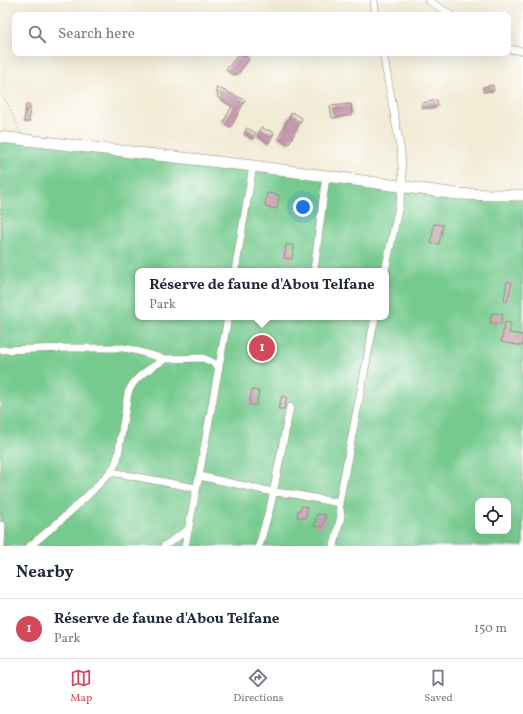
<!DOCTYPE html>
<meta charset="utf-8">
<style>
:root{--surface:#fff;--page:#f6f6f7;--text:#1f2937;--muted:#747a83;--line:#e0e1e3;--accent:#d1495b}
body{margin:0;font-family:Vollkorn,serif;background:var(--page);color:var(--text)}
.controls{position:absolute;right:12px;bottom:12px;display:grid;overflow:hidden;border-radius:8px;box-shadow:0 4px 16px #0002}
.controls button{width:36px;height:36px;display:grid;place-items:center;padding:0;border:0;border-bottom:1px solid var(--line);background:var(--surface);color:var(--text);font:20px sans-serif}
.you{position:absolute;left:303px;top:207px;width:14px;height:14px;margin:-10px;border:3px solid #fff;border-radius:50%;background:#1a73e8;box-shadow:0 0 0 6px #1a73e833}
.badge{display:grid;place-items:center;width:26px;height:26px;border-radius:50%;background:var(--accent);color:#fff;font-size:13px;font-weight:700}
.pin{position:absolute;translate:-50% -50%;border:2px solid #fff;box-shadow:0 1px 4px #0006}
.popup{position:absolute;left:135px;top:268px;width:254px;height:52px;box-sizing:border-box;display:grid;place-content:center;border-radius:8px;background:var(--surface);filter:drop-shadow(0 1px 3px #0005);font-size:13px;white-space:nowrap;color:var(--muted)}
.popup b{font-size:15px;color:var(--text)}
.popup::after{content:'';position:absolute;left:50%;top:100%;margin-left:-8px;border:8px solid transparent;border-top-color:var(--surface)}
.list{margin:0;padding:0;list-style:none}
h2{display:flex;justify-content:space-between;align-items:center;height:52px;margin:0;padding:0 16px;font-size:17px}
h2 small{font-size:13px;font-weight:400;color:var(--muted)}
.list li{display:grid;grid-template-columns:26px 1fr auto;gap:12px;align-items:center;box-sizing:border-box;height:60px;padding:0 16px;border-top:1px solid var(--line)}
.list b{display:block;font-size:15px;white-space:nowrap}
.list p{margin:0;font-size:13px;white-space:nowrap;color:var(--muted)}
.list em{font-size:13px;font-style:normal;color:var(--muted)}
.icon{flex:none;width:22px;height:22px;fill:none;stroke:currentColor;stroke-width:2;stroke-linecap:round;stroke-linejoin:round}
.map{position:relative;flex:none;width:523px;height:546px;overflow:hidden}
.search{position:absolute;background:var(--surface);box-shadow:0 4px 16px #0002;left:12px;right:12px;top:12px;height:44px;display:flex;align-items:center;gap:10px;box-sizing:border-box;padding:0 14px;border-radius:8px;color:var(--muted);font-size:15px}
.sheet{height:112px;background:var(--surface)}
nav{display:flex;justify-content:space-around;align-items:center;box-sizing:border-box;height:56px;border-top:1px solid var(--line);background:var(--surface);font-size:11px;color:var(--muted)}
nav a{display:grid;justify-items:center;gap:2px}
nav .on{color:var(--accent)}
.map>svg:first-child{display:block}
.green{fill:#76ca8e;stroke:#587a56;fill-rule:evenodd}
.building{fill:#c498af}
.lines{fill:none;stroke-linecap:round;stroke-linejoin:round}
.street-casing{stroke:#968b7a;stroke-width:8}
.primary-casing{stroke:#968b7a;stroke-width:12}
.path{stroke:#968b7a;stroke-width:1;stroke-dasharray:1 3;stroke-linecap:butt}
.street{stroke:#fff;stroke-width:7}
.primary{stroke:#fff;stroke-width:11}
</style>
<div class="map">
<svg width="523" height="546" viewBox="0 0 523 546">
<rect width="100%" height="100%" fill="#fff"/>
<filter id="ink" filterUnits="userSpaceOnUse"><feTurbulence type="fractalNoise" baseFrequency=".025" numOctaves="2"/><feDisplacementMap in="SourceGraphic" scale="8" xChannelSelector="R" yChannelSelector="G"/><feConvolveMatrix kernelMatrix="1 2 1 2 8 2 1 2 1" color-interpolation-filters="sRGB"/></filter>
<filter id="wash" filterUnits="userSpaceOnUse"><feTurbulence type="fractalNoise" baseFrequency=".012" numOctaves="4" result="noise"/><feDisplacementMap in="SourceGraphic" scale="16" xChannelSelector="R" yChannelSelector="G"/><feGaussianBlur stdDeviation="0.9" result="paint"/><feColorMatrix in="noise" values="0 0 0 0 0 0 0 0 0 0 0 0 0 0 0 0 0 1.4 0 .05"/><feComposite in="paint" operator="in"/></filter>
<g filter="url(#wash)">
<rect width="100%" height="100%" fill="#f2ecd7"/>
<path class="green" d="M0 137 457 194 523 195V546H0ZM138 271H386V317H138ZM478 501H508V531H478Z"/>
<g id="blocks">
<path class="building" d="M240 53 249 59 237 75 234 73 233 75 226 70Z
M493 85 494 91 483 92V87Z
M216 87 245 100 231 127 223 123 232 106 218 98Z
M437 100 438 106 434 108H422V103Z
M351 104 352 115 332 118 330 106Z
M26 105H30L29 122H24Z
M292 112 302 118 289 144 278 138Z
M261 127 268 131V130L274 133 269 143 257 136Z
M247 128 256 133 253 139 244 134Z
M267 193 279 195 277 209 265 207Z
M434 224 443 225 439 244 431 243Z
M286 244 294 246 292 259 284 258Z
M507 281 512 283 507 302 504 301Z
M492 313 503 314 501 324 490 323Z
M505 322 511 323 509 333 523 335V346L501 342Z
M252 390 259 391 256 405H249Z
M282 396 287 397 284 409H278Z
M301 506 307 507 306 518 297 517 298 510H301Z
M317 514 326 515 323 527 314 526Z"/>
</g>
</g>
<g filter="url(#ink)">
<use href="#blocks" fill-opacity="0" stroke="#968b7a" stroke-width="1"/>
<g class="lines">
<g class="street-casing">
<path id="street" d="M374 0 376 15
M428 0 451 15
M508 49 523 51
M383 53 401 152 403 187 385 271
M235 271 253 166
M314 271 326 176
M0 350 70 348H123L130 349 165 359 203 358C209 360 214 363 219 367
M111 472 196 488
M199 476 273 492 293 494 339 503 341 516 334 546
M339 503 375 317
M1 546 2 525
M30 546C53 527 75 509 95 488 104 478 115 470 118 456L128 393C134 376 150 369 165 359
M164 546 189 529
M185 546 199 476 228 317
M259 546 271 504 290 407"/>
</g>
<g class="primary-casing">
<path id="primary" d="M0 137 253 166 457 194 494 195H523"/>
</g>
<path class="path" d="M0 88 15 120 18 129
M0 161V174
M0 209C3 229 2 243 0 262
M0 273C3 279 4 283 0 289"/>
<use href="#street" class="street"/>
<use href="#primary" class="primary"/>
</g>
</g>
</svg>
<div class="controls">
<button><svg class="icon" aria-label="locate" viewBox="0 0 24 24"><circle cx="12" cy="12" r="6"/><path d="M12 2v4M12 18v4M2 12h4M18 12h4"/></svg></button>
</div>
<div class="you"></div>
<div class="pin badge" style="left:262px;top:348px">1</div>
<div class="popup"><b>Réserve de faune d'Abou Telfane</b>Park</div>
<div class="search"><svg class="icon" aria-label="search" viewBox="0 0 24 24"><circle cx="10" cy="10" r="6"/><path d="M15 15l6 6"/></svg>Search here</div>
</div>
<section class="sheet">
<h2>Nearby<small></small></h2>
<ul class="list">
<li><span class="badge">1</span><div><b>Réserve de faune d'Abou Telfane</b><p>Park</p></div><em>150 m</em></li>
</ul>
</section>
<nav>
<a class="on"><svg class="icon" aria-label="map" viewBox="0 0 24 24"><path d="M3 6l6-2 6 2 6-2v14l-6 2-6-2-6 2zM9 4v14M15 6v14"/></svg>Map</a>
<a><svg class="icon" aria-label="directions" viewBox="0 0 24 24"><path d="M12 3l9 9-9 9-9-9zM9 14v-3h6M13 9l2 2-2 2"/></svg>Directions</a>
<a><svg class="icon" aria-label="saved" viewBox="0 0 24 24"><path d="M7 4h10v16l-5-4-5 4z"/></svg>Saved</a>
</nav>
